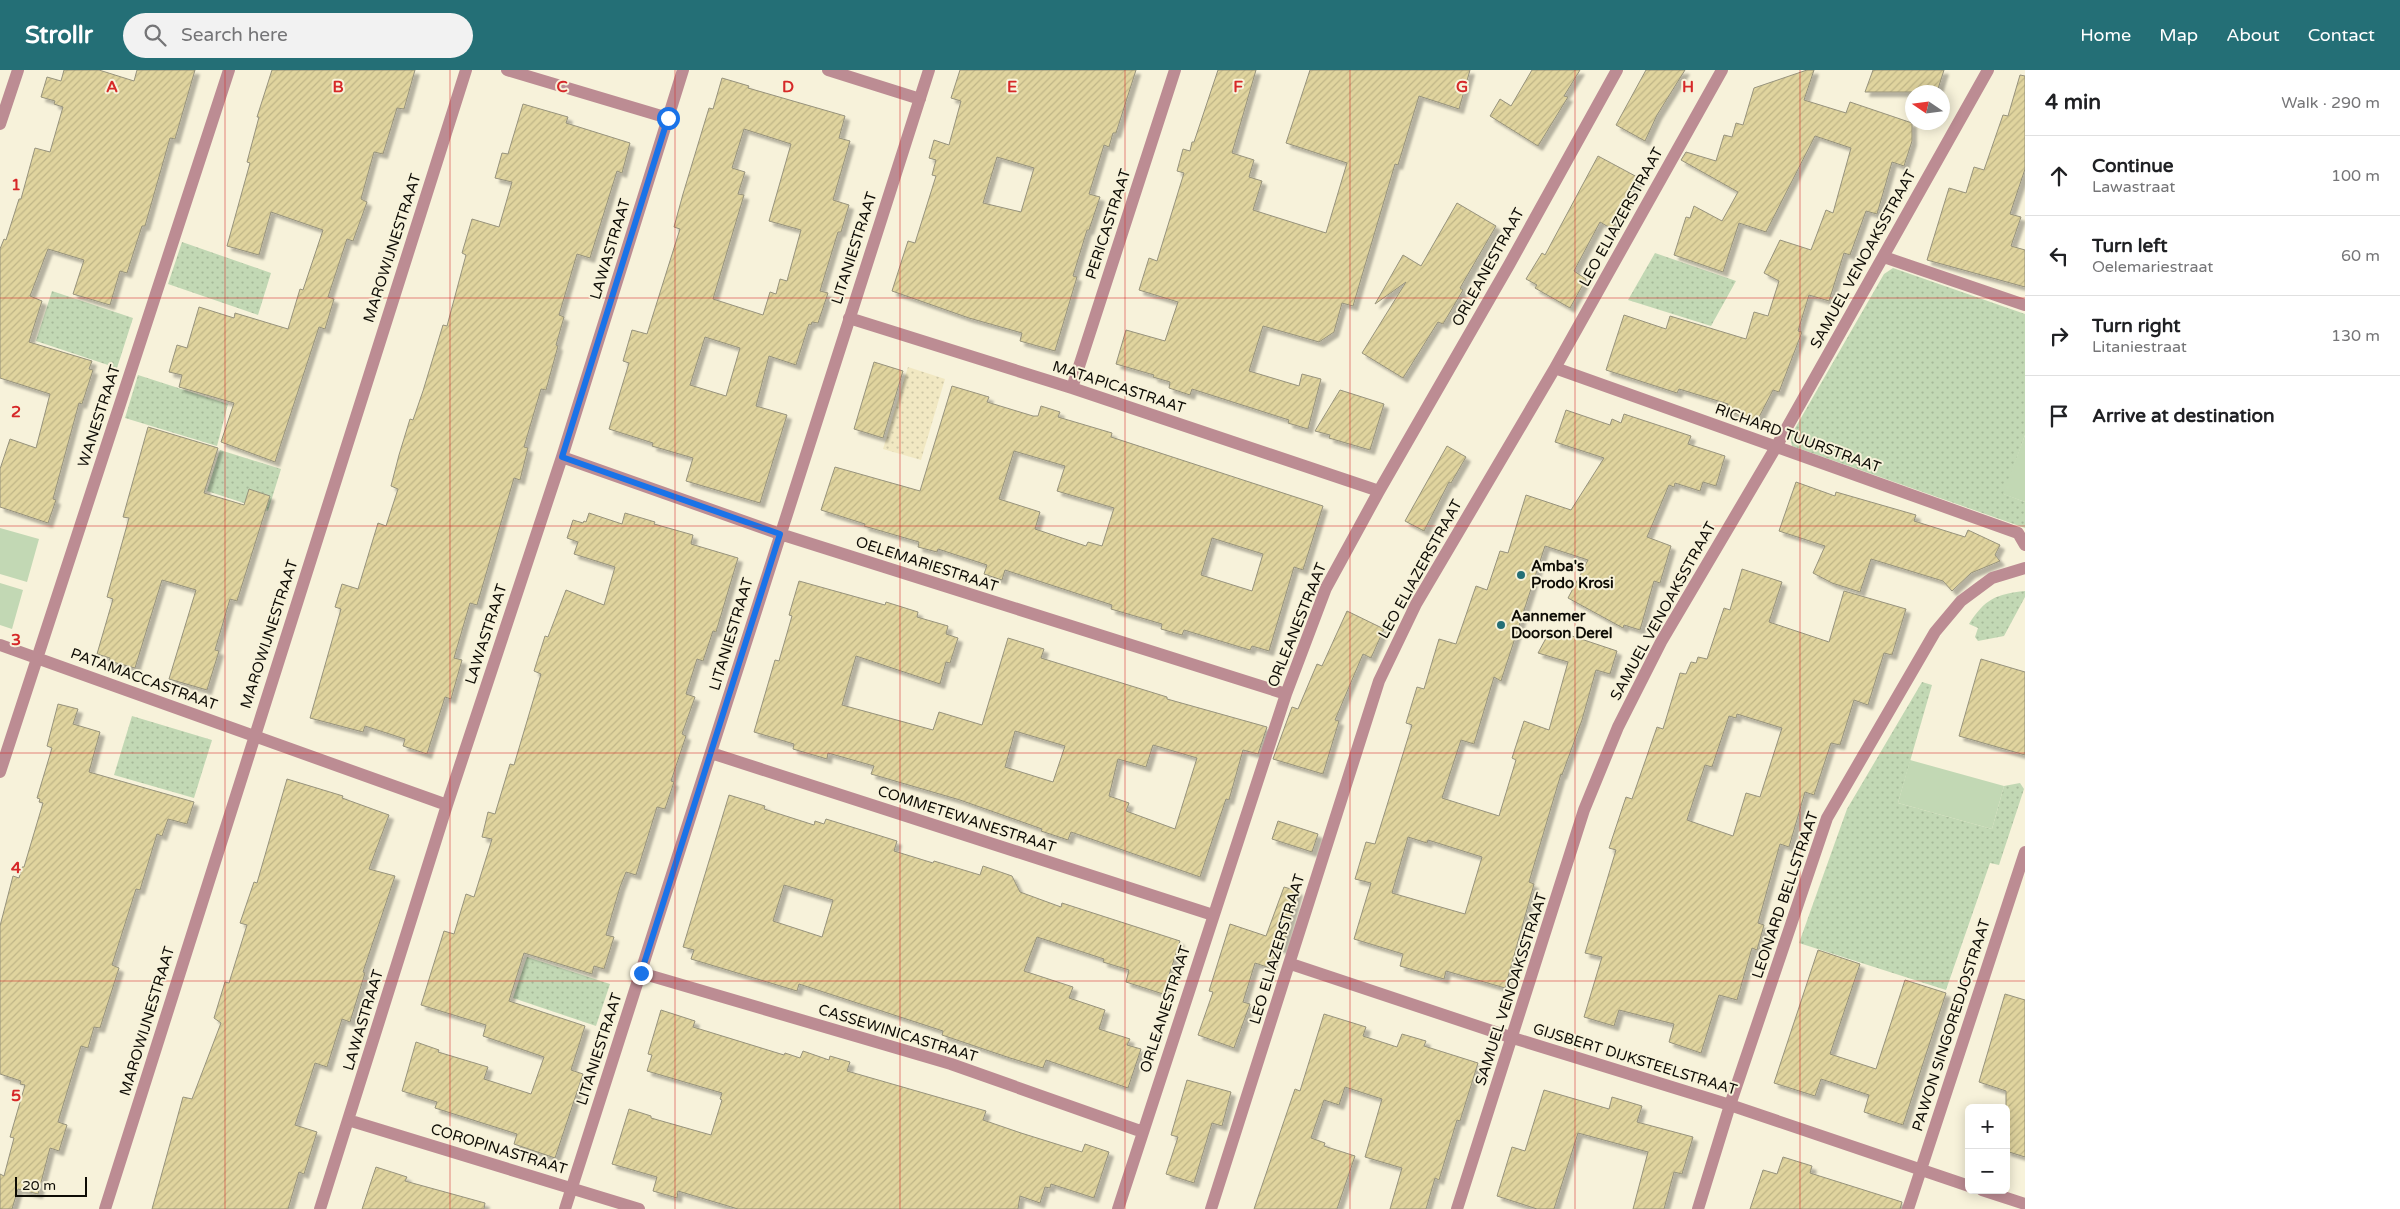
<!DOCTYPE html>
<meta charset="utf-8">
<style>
:root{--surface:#fff;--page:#f2f2f2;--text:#202124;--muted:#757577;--line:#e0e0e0;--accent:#246f76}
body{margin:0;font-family:"Varela Round",sans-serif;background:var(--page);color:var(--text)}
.controls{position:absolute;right:15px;bottom:15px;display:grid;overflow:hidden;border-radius:8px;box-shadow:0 2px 12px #0003}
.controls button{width:45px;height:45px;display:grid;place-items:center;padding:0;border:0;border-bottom:1px solid var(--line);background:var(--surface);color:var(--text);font:25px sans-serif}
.compass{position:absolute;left:1905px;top:15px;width:45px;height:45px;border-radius:50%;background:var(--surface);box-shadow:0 2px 12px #0003;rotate:283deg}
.scale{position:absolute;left:15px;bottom:12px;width:72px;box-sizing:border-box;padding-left:5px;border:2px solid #0e0c05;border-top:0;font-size:14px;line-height:18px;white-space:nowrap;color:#0e0c05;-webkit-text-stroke:4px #f7f2da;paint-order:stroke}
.stop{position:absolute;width:15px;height:15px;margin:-11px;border:4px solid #1a73e8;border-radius:50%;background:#fff}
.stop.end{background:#1a73e8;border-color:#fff;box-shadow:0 1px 5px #0008}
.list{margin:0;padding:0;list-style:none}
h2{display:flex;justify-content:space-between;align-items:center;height:65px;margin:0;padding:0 20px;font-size:21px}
h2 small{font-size:16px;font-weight:400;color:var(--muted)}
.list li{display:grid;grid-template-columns:32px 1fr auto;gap:15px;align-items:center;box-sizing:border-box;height:80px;padding:0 20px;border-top:1px solid var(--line)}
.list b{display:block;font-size:19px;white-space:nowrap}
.list p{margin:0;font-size:16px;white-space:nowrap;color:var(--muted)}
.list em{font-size:16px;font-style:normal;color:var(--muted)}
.icon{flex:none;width:28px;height:28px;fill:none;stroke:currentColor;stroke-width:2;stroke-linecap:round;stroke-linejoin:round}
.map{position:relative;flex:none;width:2025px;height:1139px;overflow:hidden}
header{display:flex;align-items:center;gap:30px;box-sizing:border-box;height:70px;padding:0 25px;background:var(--accent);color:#fff}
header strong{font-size:24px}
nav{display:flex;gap:28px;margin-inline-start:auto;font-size:18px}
.search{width:350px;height:45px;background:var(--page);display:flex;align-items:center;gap:12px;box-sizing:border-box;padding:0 18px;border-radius:28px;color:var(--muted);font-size:19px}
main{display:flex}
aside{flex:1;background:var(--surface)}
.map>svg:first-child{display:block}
.grass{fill:url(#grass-dots)}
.sand{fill:url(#sand-dots)}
.park{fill:#c2d8b4}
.building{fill:url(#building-hatch);stroke:#96927c;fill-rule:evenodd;filter:url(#shadow)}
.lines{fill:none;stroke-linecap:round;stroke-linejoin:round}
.minor{stroke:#bc8c93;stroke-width:12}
.route{stroke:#1a73e8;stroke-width:6}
.grid{fill:none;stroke:#d62828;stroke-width:1;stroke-opacity:0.55}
.poi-dot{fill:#246f76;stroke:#f7f2da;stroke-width:2}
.labels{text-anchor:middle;stroke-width:4;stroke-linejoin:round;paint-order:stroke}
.street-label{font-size:15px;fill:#0e0c05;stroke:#f7f2da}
.poi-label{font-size:15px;font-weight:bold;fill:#0e0c05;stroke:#f7f2da;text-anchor:start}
.grid-label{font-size:16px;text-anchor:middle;font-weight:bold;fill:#d62828;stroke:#f7f2da;stroke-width:4;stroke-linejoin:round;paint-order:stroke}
</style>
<header>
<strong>Strollr</strong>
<div class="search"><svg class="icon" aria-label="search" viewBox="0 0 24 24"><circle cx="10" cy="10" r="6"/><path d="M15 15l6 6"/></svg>Search here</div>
<nav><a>Home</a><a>Map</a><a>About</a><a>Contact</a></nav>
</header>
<main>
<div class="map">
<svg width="2025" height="1139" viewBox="0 0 2025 1139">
<defs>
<pattern id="grass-dots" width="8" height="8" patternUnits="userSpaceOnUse" patternTransform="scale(1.25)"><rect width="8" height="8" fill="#c2d8b4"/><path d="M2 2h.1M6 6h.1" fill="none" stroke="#a6b899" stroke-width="1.8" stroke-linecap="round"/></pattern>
<pattern id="sand-dots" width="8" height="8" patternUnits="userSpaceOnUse" patternTransform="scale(1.25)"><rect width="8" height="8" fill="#f1e8c2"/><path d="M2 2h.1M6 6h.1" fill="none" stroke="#cdc6a5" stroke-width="1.8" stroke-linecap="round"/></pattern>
<pattern id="building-hatch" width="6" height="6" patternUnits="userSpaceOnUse" patternTransform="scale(1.25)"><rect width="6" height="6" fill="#e0d49e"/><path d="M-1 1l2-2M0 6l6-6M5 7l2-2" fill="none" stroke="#bfb587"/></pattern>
<filter id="shadow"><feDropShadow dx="4.5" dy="4.5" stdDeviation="1" flood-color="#0004"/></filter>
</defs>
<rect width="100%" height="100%" fill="#f7f2da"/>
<path class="grass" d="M182 172 271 203 258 245 168 214Z
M1655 183 1736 211 1711 256 1628 230Z
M1893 198 2025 244V365L2004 424 2025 432V458L1792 376 1790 367 1884 204Z
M52 221 133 248 117 298 36 271Z
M138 305 228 334 217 376 125 348Z
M220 380 281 399 268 441 207 421Z
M2025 521V527L2004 566 1978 571 1975 567 1978 558 1969 554C1985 529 1996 524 2025 521Z
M1922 612 1932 615 1898 733 1992 759 2004 716 2020 713 2024 719 1999 795 1990 793 1946 920 1799 873 1847 739Z
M132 646 212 670 194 728 114 705Z
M527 887 610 914 596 956 513 928Z"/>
<path class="sand" d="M908 297 945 309 921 390 883 379Z"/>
<path class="park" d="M2025 365V432L2003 424Z
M0 458 39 469 27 512 0 504Z
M0 513 23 520 12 559 0 555Z
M1910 690 2004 716 1992 759 1898 733Z"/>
<path class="building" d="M64 0H99L134 11 137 0H195L175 69 170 68 145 156H142L127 203 120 201 110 235 73 224 84 190 48 179 30 226 42 231 29 272 92 291 89 299 93 300 82 334 79 333 53 429 56 430 48 453 0 437V399L10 369 36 378 50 324 0 308V179L4 169 6 170 19 129H21L35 78 50 82 63 37 54 34 55 31 41 27 47 7 61 11Z
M272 0H415L404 39 397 38 383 84 374 82 361 129 367 132 353 171 347 169 328 227 334 229 325 259 319 257 275 392 221 372 234 333 179 317 182 305 169 302 177 275 187 278 199 237 234 248 235 243 288 259 300 219 303 220 323 160 271 142 259 185 227 176 250 93 247 92 259 47H257Z
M960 0H1136L1116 63H1113L1109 77 1104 75 1089 124 1100 127 1089 160H1087L1073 206 1077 207 1055 281 1020 271 1022 263 969 248 892 221 908 171 915 173 936 106 932 105 936 90 929 88 934 70 949 75 961 31 951 28ZM997 87 1034 98 1021 142 983 133Z
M1218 0H1256L1232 83 1254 90 1249 107 1262 111 1253 140 1326 163 1347 93 1286 73 1310 0H1470L1459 39 1419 26 1398 95 1395 94 1353 236 1342 233 1334 262 1319 272 1263 256 1249 301 1299 316 1302 304 1321 309 1308 359 1288 353 1289 350 1192 319 1190 325 1169 318 1170 312 1153 307 1154 305 1116 294 1126 260 1165 271 1178 232 1139 220 1149 188 1157 191 1184 103 1177 101 1183 79 1190 81 1192 72H1194Z
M1532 0H1580L1564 26 1568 27 1538 76 1490 46 1500 29 1511 36Z
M1646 0H1685L1657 45 1645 71 1616 55Z
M1807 0H1814L1804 30 1846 43 1850 32 1912 53V71L1904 96 1892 92 1877 144 1866 141 1850 185 1844 183 1829 231 1809 225 1798 261 1802 262 1779 322 1773 320 1757 351 1726 340 1728 334 1679 319 1677 323 1606 300 1624 245 1666 259 1670 246 1746 269 1754 242 1768 246 1779 211 1764 203 1780 170 1811 180 1826 140 1833 143 1851 78 1815 66 1766 162 1739 153 1723 202 1674 185 1686 147 1690 148 1694 136 1722 151 1738 122 1681 90 1686 82 1716 91 1724 65 1732 67 1736 53 1743 55 1754 18Z
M1873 0H1944L1937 22H1865Z
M2020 5 2025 6V99L2010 144 2021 147 2011 176 2025 180V217L1927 190 1949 118 1966 123 1974 97 1984 100 2003 45 2008 46Z
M722 8 749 16 748 18 845 46 839 68 850 71 833 130 849 135 841 162H838L820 221 828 223 818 253 812 252 811 255 809 254 796 295 769 286 756 336 787 345 760 433 686 411 693 388 652 376 653 373 609 359 629 293 623 291 632 260 647 264 680 159 674 157 683 124 709 38 713 39ZM744 59 791 74 769 151 801 160 787 211 780 209 776 224 770 222 763 245 713 229 744 125 738 124 745 102 732 98ZM705 267 740 278 726 326 690 315Z
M523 34 568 47 566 53 630 73 622 103 617 101 590 188 577 184 559 245 564 247 556 275 558 276 546 320 541 319 524 377 528 378 520 410 514 408 477 535 470 533 454 588 462 590 451 629 445 627 427 684 403 676 405 669 365 656 363 662 310 648 341 539 335 537 342 514 358 519 378 453 386 456 398 419 391 416 399 385 410 349 413 350 423 321 443 255 447 256 466 185 462 183 472 149 499 157 512 112 495 108 502 83 508 84Z
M1598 86 1639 108 1612 159 1600 152 1574 201 1586 209 1570 238 1535 218 1537 215 1526 209 1542 183 1545 185Z
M1457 133 1496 156 1460 218 1463 220 1443 254 1438 252 1403 308 1362 283 1406 212 1375 234 1403 185 1421 196Z
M874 292 903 301 883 368 854 359Z
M952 316 989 327 987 332 1033 346H1038L1041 336 1060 342 1058 347 1112 363 1111 367 1323 436 1303 500 1294 497 1269 581 1252 576 1250 580 1184 560 1182 565 1161 559 1162 554 1111 539 1112 535 1005 500 1002 510 984 504 987 495 938 479 937 482 918 477 919 472 864 456 865 454 821 440 835 397 920 421ZM1014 381 1065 396 1057 421 1114 438 1102 476 1088 472 1086 476 1035 459 1040 442 999 429ZM1212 468 1263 484 1252 521 1201 505Z
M1340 320 1384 334 1370 380 1329 368 1330 365 1315 361Z
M1566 340 1610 355 1612 349 1621 353 1624 344 1691 366 1688 374 1725 386 1716 416 1703 412 1700 421 1675 413 1674 417 1669 415 1647 467 1671 476 1660 513 1654 511 1640 560 1624 555 1623 558 1568 528 1588 490 1545 476 1501 611 1494 607 1474 674 1461 670 1442 728 1499 746 1516 690 1512 688 1524 651 1549 660 1568 592 1538 583 1551 559 1617 581 1610 604 1596 600 1582 650 1562 705 1561 704 1529 812 1534 814 1505 918 1446 901 1444 909 1400 896 1403 884 1354 869 1371 813 1355 809 1366 772 1375 774 1412 655 1406 653 1417 617 1424 619 1439 569 1456 574 1476 516 1487 520 1500 481 1508 483 1526 425 1571 440 1604 388 1555 372ZM1408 767 1427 773 1428 770 1482 787 1465 844 1392 823Z
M148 357 218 378 204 423 244 435 249 419 270 426 237 531 230 529 215 580 219 581 207 620 169 609 196 520 162 510 135 598 109 591 110 588 97 584 113 529 107 527 129 448 123 447Z
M1447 376 1466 387 1451 413 1449 412 1424 461 1405 451Z
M1796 412 1835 426 1836 422 1916 445 1914 451 1965 467 1968 460 2000 475 1995 485 2000 491 1971 503 1952 521 1943 511 1871 489 1860 522 1832 513 1813 503 1825 476 1779 461Z
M589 443 622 454 625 443 655 452 654 454 693 465 691 474 738 488 716 562 713 561 703 591 697 589 686 624 695 627 682 664 686 666 671 711 674 712 665 739 657 737 636 805 626 802 620 817 606 865 614 867 604 899 594 896 592 904 524 883 509 931 585 956 571 1000 583 1004 555 1088 514 1074 517 1064 435 1038 437 1032 402 1021 416 972 439 980 438 982 488 997 484 1009 531 1024 544 987 483 966 486 955 421 935 444 861 454 864 466 824 474 827 492 769 482 767 488 742 495 744 510 694 514 695 541 604 534 601 545 566 548 567 566 520 604 535 615 497 574 484 578 472 567 468 573 450 583 453 584 451 586 452Z
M1742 499 1782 512 1769 552 1829 572 1844 521 1906 539 1892 585 1884 583 1868 635 1854 630 1840 675 1831 673 1814 725 1805 722 1789 777 1780 774 1758 853 1764 855 1757 880 1752 878 1737 930 1719 925 1701 983 1669 972 1674 954 1619 940 1614 956 1584 947 1602 887 1585 883 1616 780 1609 778 1626 727 1632 729 1657 657 1663 659 1680 603 1686 604 1691 592 1696 593 1698 587 1707 589 1724 538 1730 540ZM1737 644 1782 658 1760 727 1746 723 1733 766 1687 750 1705 695 1712 697 1729 646 1736 648Z
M799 511 885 535 886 532 918 542 917 547 948 556 946 564 958 568 950 593 946 592 940 614 856 586 842 635 933 660 939 642 982 655 1008 568 1044 579 1041 588 1167 627V629L1267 657 1258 684 1243 680 1229 730 1226 729 1200 807 1071 762 1068 770 1041 761 1042 759 960 730 871 704 874 696 828 683 827 689 793 679 794 674 754 662 775 590 779 591 792 546 789 545ZM1015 661 1065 676 1053 712 1005 697ZM1153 675 1197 688 1175 759 1126 741 1129 733 1109 726 1118 689 1146 697Z
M1347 541 1384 559 1371 588 1363 584 1335 650 1339 651 1323 704 1273 689 1292 637 1298 639 1317 594 1322 596Z
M1981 589 2025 602V685L1959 666Z
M58 634 78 639 73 654 100 662 89 702 194 732 187 754 168 749 162 766 157 764 140 820 136 819 112 895 119 898 100 958 94 957 88 978 81 976 58 1052 67 1055 59 1081 50 1078 38 1124 18 1119 12 1139H0V1104L4 1106 14 1068 10 1067 25 1015 20 1014 21 1011 0 1004V856L13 806 19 808 22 797H24L43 733 39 732 40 729 37 728 52 678 47 676Z
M287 709 343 726 342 728 389 745 369 799 395 806 363 902 365 903 350 952 342 949 327 997 315 993 295 1055 317 1062 304 1104 299 1102 288 1139H152L183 1027 192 1029 221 953 214 948 225 912 229 913 247 855 240 853 254 812 257 813Z
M729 725 765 736 764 739 814 755 815 751 824 754 826 749 897 771 894 781 933 793 934 791 980 805 983 796 1012 806 1020 822 1061 837 1062 833 1180 871 1163 924 1126 912 1129 900 1103 892 1104 889 1037 867 1024 901 1073 917 1069 928 1105 940 1099 959 1130 969 1127 975 1141 979 1128 1018 1046 990 1043 998 1010 988 942 965 943 961 799 914 797 921 691 889 694 880 683 877ZM784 815 833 830 822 867 773 851Z
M1278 751 1318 764 1312 782 1272 769Z
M1284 817 1298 821 1282 879 1277 877 1270 898 1255 893 1243 932 1250 934 1234 978 1198 965 1213 922 1209 921 1230 854 1266 866Z
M1818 880 1860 894 1830 984 1876 999 1905 910 1946 923 1903 1055 1864 1042 1869 1025 1821 1009 1815 1026 1774 1013Z
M2005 924 2025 930V1087L2006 1081V1021L1979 1012Z
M661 940 695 951 693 957 784 985 785 983 800 988 803 981 829 990 830 986 850 992 847 1001 986 1041 983 1050 1021 1063 1082 1082 1085 1074 1109 1082 1094 1128 1051 1114 1050 1118 1045 1117 1040 1133 1020 1126 1018 1139H738L678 1121 677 1128 653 1121 657 1107 612 1094 629 1039 651 1046V1048L711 1065 722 1030 720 1029 722 1023 647 1001 652 985 648 984Z
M1324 944 1366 957 1363 966 1397 977 1402 964 1426 971 1424 976 1478 993 1460 1051 1457 1050 1439 1110 1435 1108 1426 1139H1390L1402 1098 1365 1087 1382 1029 1345 1017 1339 1035 1324 1030 1311 1068 1325 1073 1324 1076 1355 1086 1337 1139H1254L1295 1019 1300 1021Z
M1187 1010 1231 1022 1222 1056 1212 1053 1194 1113 1166 1104 1178 1067 1171 1065Z
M1544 1020 1609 1039 1612 1027 1642 1036 1637 1052 1693 1067 1682 1104 1674 1102 1664 1139H1633L1648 1082 1578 1063 1554 1139H1537L1497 1126 1512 1077 1525 1081Z
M1783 1087 1812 1096 1810 1103 1902 1132 1900 1139H1750L1763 1100 1777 1104Z
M376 1097 407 1107 405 1111 485 1133 484 1139H362Z"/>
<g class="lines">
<path class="minor" d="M507 0 668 48
M828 0 920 29
M0 54 18 0
M1884 187 2025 235
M849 248 1072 318 1379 421
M1555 298 2018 463 2025 475
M1072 318 1175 0
M562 387 780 464 1286 624
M0 575 447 735
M711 683 1213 845
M0 702 229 0
M1291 894 1513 968 1730 1035 1969 1116
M641 903 951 994 1143 1062
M348 1050 639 1139
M1982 1120 2025 1134
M105 1139 466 0
M320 1139 447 735 562 387 683 0
M565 1139 929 0
M1118 1139 1286 624 1326 518 1379 421 1509 195 1617 0
M1211 1139 1379 611 1416 534 1555 298 1722 0
M1457 1139 1584 740 1618 657 1661 572 1776 377 1988 0
M1698 1139 1730 1035 1827 748 1935 562 1961 531 1992 508 2025 498
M1908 1139 2025 782"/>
</g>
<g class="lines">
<path class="route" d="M641 903 780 464 562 387 668 48"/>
</g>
<path class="grid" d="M225 0V1139M450 0V1139M675 0V1139M900 0V1139M1125 0V1139M1350 0V1139M1575 0V1139M1800 0V1139M0 228H2025M0 456H2025M0 683H2025M0 911H2025"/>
<g class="poi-dot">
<circle cx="1521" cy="505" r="5"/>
<circle cx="1501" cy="555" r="5"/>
</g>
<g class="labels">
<g class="street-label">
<text transform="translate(1621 147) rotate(-61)" y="5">LEO ELIAZERSTRAAT</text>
<text transform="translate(1108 154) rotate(-72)" y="5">PERICASTRAAT</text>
<text transform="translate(392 178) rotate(-72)" y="5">MAROWIJNESTRAAT</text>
<text transform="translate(854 178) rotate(-72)" y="5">LITANIESTRAAT</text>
<text transform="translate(610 179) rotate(-73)" y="5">LAWASTRAAT</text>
<text transform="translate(1863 189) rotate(-61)" y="5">SAMUEL VENOAKSSTRAAT</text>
<text transform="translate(1488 197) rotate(-61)" y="5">ORLEANESTRAAT</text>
<text transform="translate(1119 317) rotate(18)" y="5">MATAPICASTRAAT</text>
<text transform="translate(99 346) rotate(-72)" y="5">WANESTRAAT</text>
<text transform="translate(1798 368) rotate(20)" y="5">RICHARD TUURSTRAAT</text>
<text transform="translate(927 494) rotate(18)" y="5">OELEMARIESTRAAT</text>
<text transform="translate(1420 499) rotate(-61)" y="5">LEO ELIAZERSTRAAT</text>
<text transform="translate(1663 541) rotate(-61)" y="5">SAMUEL VENOAKSSTRAAT</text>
<text transform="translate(1297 555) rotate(-68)" y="5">ORLEANESTRAAT</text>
<text transform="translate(269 564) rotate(-72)" y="5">MAROWIJNESTRAAT</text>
<text transform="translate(486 564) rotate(-72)" y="5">LAWASTRAAT</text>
<text transform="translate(731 564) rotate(-73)" y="5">LITANIESTRAAT</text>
<text transform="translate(144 609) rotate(20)" y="5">PATAMACCASTRAAT</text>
<text transform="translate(967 749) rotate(18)" y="5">COMMETEWANESTRAAT</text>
<text transform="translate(1785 825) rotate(-71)" y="5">LEONARD BELLSTRAAT</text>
<text transform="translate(1277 879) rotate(-73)" y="5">LEO ELIAZERSTRAAT</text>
<text transform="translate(1511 919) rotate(-72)" y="5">SAMUEL VENOAKSSTRAAT</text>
<text transform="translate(1165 939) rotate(-72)" y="5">ORLEANESTRAAT</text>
<text transform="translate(363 950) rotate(-73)" y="5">LAWASTRAAT</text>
<text transform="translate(147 951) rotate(-73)" y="5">MAROWIJNESTRAAT</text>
<text transform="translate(1951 955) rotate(-72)" y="5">PAWON SINGOREDJOSTRAAT</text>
<text transform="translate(898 963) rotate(17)" y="5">CASSEWINICASTRAAT</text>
<text transform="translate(599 979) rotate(-72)" y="5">LITANIESTRAAT</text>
<text transform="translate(1635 989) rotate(17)" y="5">GIJSBERT DIJKSTEELSTRAAT</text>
<text transform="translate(499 1079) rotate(17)" y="5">COROPINASTRAAT</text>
</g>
<g class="poi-label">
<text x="1531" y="501">Amba's<tspan x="1531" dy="17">Prodo Krosi</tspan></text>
<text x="1511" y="551">Aannemer<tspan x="1511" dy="17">Doorson Derel</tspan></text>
</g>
</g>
<g class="grid-label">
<text x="112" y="22">A</text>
<text x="338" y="22">B</text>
<text x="562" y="22">C</text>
<text x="788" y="22">D</text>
<text x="1012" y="22">E</text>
<text x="1238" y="22">F</text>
<text x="1462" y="22">G</text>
<text x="1688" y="22">H</text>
<text x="16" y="120">1</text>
<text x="16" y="347">2</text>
<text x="16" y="575">3</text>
<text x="16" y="803">4</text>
<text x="16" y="1031">5</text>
</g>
</svg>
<div class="controls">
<button>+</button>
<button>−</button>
</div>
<svg class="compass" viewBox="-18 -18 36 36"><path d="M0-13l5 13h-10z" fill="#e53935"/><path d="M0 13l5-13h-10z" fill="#757577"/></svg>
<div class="scale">20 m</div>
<div class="stop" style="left:668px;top:48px"></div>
<div class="stop end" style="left:641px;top:903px"></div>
</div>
<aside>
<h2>4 min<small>Walk · 290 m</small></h2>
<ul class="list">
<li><svg class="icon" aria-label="ahead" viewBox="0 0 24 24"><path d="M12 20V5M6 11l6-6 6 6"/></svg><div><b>Continue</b><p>Lawastraat</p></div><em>100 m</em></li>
<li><svg class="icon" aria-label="left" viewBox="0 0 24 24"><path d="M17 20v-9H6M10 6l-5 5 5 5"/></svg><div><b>Turn left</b><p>Oelemariestraat</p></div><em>60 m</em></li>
<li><svg class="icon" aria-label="right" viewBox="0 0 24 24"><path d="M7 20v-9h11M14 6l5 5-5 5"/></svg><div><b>Turn right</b><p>Litaniestraat</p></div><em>130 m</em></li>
<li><svg class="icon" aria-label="arrive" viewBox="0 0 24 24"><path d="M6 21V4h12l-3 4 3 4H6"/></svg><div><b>Arrive at destination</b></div></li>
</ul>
</aside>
</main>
